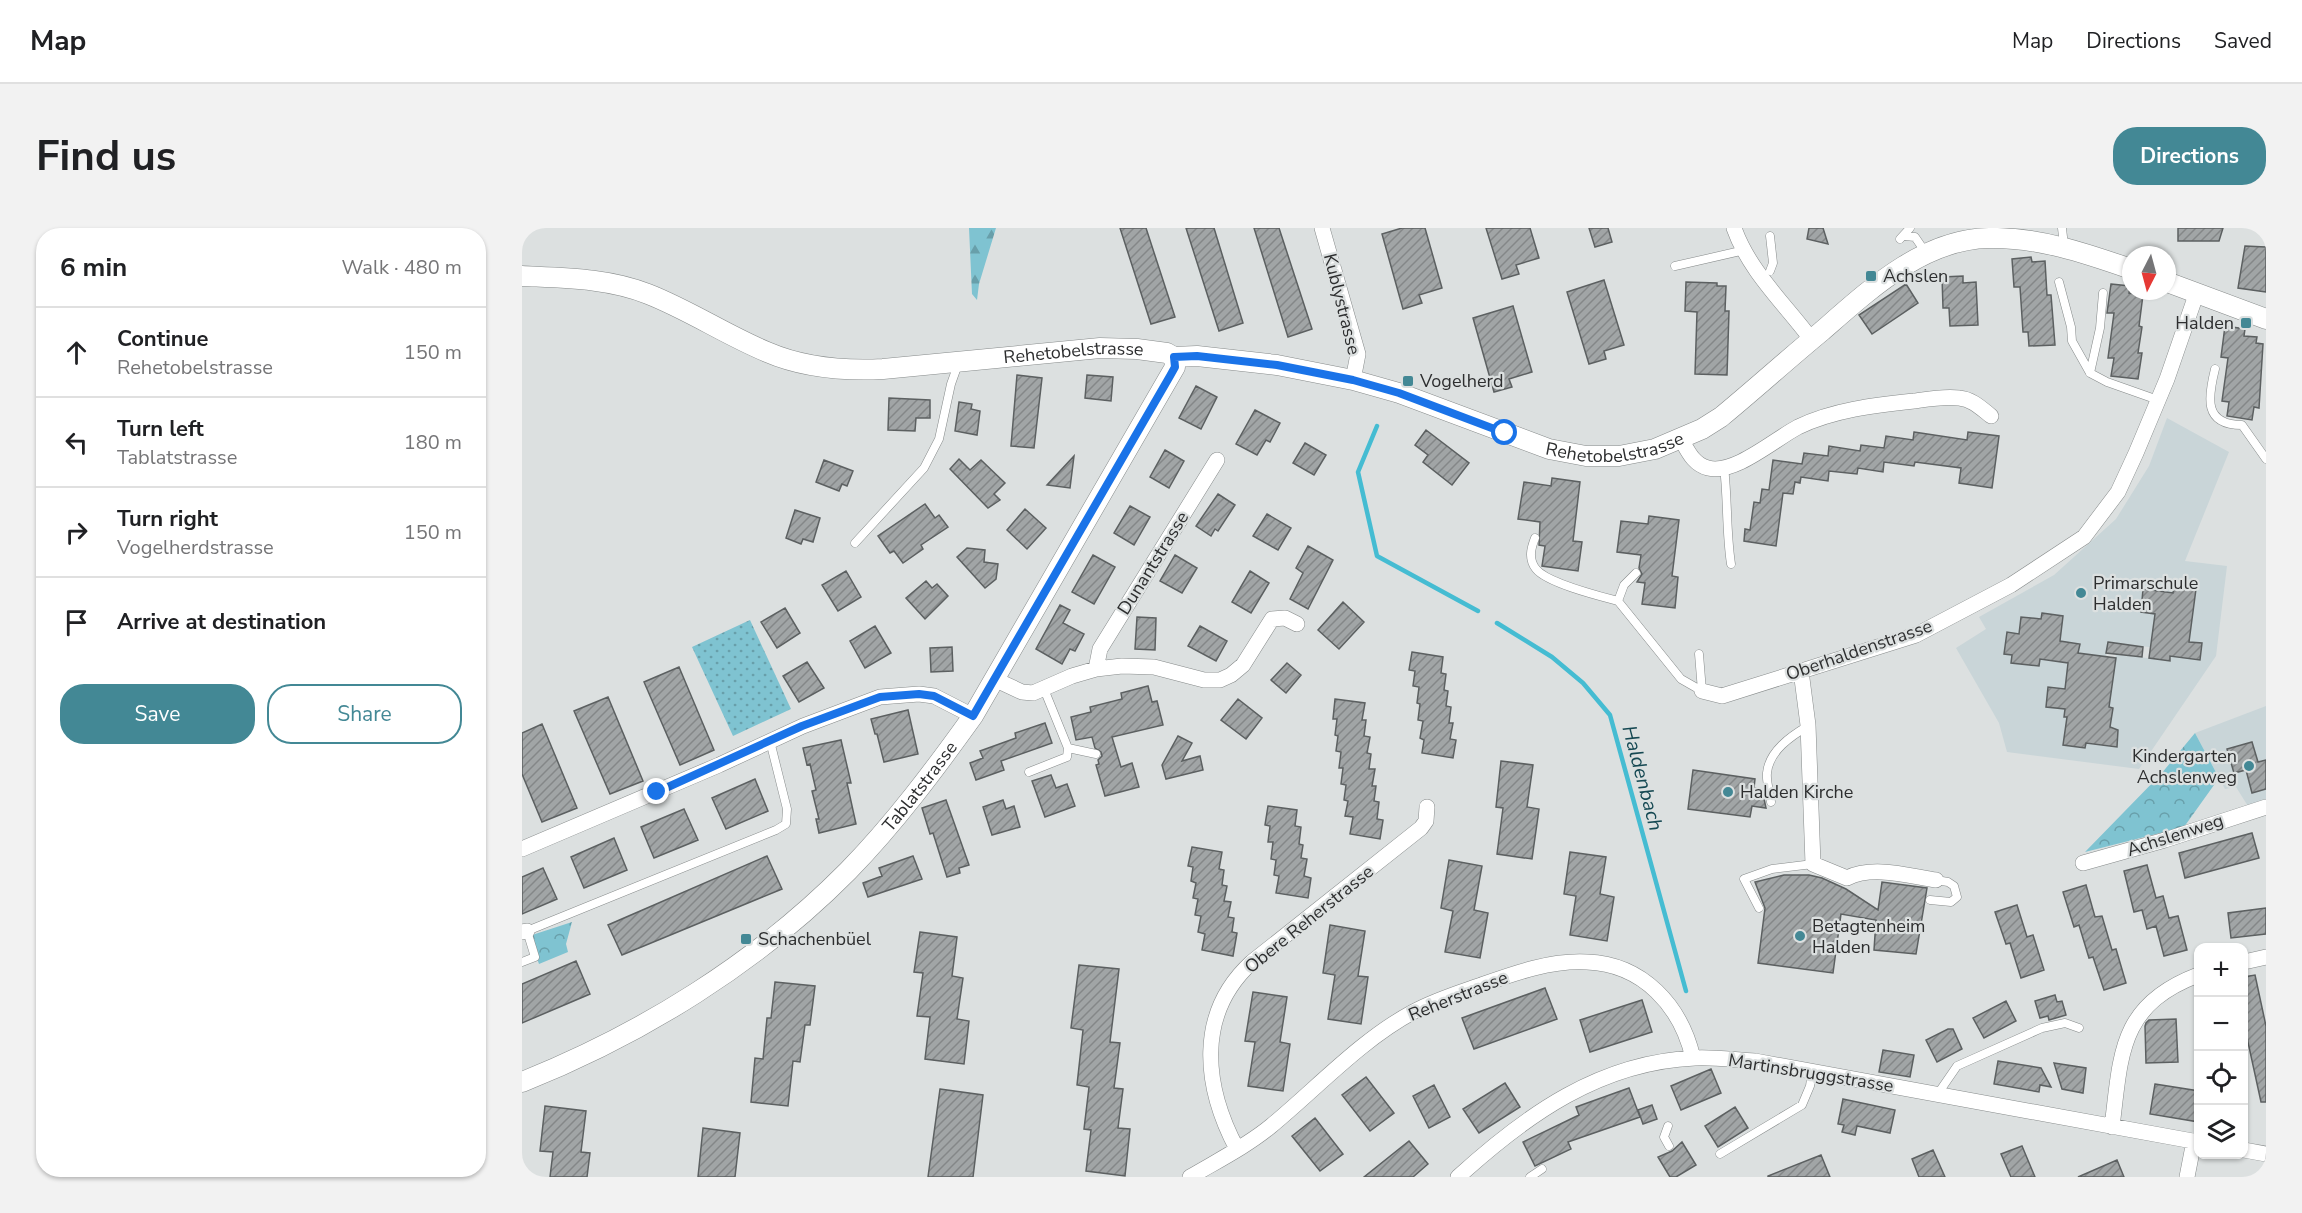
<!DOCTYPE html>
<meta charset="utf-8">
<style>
:root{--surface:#fff;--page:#f2f2f2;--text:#202124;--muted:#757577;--line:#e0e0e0;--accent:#438895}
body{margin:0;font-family:"Nunito Sans",sans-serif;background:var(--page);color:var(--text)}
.controls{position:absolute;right:18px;bottom:18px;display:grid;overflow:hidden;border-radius:12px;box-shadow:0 2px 4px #0004}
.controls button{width:54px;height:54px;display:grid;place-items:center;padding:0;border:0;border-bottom:2px solid var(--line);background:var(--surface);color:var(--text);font:30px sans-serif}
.compass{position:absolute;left:1600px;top:18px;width:54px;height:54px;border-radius:50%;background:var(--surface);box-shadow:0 2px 4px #0004;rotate:186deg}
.stop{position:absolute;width:18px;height:18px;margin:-14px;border:4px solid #1a73e8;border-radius:50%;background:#fff}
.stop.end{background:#1a73e8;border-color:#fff;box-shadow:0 2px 6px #0008}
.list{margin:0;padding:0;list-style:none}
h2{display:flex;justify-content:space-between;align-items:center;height:78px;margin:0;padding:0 24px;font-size:26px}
h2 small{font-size:20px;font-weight:400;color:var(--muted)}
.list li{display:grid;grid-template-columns:39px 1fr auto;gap:18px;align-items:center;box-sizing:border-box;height:90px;padding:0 24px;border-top:2px solid var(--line)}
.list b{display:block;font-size:22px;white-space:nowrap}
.list p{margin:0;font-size:20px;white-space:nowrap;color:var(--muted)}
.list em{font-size:20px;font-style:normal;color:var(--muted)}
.actions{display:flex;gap:12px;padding:18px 24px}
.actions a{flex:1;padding:14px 0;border:2px solid var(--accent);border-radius:24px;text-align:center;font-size:21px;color:var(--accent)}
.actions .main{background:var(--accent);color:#fff}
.icon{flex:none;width:33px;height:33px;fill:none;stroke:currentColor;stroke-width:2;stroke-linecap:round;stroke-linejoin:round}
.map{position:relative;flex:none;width:1744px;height:949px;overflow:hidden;border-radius:24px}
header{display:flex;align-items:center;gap:36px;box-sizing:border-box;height:84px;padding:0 30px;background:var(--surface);border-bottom:2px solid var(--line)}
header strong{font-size:28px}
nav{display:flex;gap:33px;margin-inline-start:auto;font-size:21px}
.intro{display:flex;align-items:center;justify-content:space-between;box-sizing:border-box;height:144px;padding:0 36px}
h1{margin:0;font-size:42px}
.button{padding:15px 27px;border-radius:24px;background:var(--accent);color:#fff;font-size:21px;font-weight:700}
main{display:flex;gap:36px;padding:0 36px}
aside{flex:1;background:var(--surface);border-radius:24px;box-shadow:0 2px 4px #0004}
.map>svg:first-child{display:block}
.built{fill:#c9d5d8;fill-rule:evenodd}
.grass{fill:url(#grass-dots)}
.forest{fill:url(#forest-firs)}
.park{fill:url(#park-crowns)}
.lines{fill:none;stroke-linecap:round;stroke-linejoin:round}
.stream{stroke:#45bcd2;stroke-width:4.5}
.building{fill:url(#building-hatch);stroke:#5c6061;stroke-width:1.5}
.service-casing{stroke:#868a8a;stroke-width:9}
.minor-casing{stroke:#868a8a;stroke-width:16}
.tertiary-casing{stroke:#868a8a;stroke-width:21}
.service{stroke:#fff;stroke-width:8}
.minor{stroke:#fff;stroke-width:15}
.tertiary{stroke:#fff;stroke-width:20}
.route{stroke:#1a73e8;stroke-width:8}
.poi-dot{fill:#438895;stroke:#dce0e0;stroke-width:2}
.labels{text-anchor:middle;stroke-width:4.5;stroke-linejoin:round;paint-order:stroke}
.poi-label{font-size:18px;fill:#2d2e2f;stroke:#dce0e0;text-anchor:start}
.street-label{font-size:18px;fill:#2d2e2f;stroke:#dce0e0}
.water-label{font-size:20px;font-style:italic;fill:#154852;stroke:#dce0e0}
</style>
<header>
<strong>Map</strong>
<nav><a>Map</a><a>Directions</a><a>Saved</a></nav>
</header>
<div class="intro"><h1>Find us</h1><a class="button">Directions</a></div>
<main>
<aside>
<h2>6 min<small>Walk · 480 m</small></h2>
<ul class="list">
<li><svg class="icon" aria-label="ahead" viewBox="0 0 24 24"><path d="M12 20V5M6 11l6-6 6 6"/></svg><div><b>Continue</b><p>Rehetobelstrasse</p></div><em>150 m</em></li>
<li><svg class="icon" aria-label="left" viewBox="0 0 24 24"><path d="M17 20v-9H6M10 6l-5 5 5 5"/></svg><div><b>Turn left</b><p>Tablatstrasse</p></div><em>180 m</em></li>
<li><svg class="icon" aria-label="right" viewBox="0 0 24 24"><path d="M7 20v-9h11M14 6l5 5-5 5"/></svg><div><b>Turn right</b><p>Vogelherdstrasse</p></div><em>150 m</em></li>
<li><svg class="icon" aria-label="arrive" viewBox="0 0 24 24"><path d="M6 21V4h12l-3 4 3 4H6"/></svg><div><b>Arrive at destination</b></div></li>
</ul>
<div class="actions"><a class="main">Save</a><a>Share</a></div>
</aside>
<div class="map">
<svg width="1744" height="949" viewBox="0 0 1744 949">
<defs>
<pattern id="grass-dots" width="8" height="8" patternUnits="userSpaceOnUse" patternTransform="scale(1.5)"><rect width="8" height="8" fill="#7fc3d1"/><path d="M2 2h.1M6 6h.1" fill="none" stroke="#689faa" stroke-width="1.8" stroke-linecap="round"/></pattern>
<pattern id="forest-firs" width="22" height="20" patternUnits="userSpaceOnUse" patternTransform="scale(1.5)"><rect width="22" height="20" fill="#7fc3d1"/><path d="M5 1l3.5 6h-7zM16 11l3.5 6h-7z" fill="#689faa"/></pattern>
<pattern id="park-crowns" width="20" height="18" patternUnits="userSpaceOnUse" patternTransform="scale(1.5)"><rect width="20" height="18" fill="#7fc3d1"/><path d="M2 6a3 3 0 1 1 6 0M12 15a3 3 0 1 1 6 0" fill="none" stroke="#689faa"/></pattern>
<pattern id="building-hatch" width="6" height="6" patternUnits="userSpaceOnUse" patternTransform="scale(1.5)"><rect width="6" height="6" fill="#a1a5a6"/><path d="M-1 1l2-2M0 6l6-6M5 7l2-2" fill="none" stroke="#848788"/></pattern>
</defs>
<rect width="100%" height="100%" fill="#dce0e0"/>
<path class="built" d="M1645 190 1707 224 1663 333 1705 338 1694 428 1617 541 1485 524 1477 495 1434 420 1464 401 1457 389 1532 347 1594 291 1627 238ZM1652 358 1674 361 1667 414 1680 415 1678 432 1649 428 1648 433 1594 426 1588 471 1579 478 1591 480 1588 499 1596 502 1594 519 1564 515 1563 520 1542 517 1543 506 1550 490 1542 489 1543 481 1524 479 1526 459 1548 461 1554 442 1545 440 1547 425 1534 433 1518 431 1516 438 1490 435V427L1482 426 1485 404 1497 406 1499 389 1519 391 1521 385 1541 388 1538 413 1557 416 1556 425 1584 429 1586 414 1635 420 1637 403 1631 402 1633 386 1619 384 1621 362 1651 365Z
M1744 478V579L1729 583 1714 559 1703 561 1673 505Z"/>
<path class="grass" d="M228 392 269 481 211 508 170 419Z"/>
<path class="forest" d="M447 0H474L457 56 455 72 450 66Z"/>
<path class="park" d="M1673 505 1697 550 1662 599 1563 624 1639 546Z
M50 694 44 716 46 724 17 736 7 708Z"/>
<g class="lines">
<path class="stream" d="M855 198 836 244 855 328 956 383
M975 395 1030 429 1061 455 1088 487 1164 763"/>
</g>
<path class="building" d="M598 0H624L653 89 629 96Z
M664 0H692L721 95 697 103Z
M732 0H757L790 101 766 109Z
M880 0H903L920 60 897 67 900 75 881 81 860 6Z
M964 0H1008L1017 30 994 37 997 46 980 51Z
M1067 0H1086L1090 14 1073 19Z
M1287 0H1301L1306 16 1285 11Z
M1656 0H1701L1697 13H1656Z
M1723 18 1744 19V64L1716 60Z
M1509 29 1510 34 1523 33 1525 67H1529L1533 117 1507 118 1506 104H1501L1498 59H1492L1490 31Z
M1441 48V55L1454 54 1456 97 1428 98 1427 80H1421L1420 49Z
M1082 52 1102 117 1082 123 1084 131 1067 136 1045 64Z
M1164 54 1195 55V58H1204L1203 83H1207L1205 147 1173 146 1175 84 1163 83Z
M1384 56 1396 75 1350 106 1337 87Z
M1589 56 1608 58 1607 65 1621 67 1617 98 1620 99 1616 125H1620L1616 151 1589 148 1592 130H1586L1592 85H1585Z
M991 78 1010 144 987 151 990 159 972 164 951 90Z
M1703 98 1723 101 1722 108 1735 109 1734 115 1741 116 1737 180 1732 179 1730 192 1705 188 1707 174 1700 173 1706 130 1699 129Z
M495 147 520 150 512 220 489 218Z
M565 147 591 149 589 173 563 170Z
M674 158 695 169 679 201 657 190Z
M367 170 408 172V190H394L393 203 366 202Z
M437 174 450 176 449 181 458 183 455 207 433 203Z
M733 182 758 195 748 214 744 212 735 227 714 216Z
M904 202 947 235 930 257 901 234 906 227 893 217Z
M1392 204 1445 212 1446 204 1477 208 1470 260 1437 255 1439 240 1393 234 1392 238 1362 234 1361 244 1336 240 1335 246 1307 243 1306 253 1279 249 1278 255 1273 254 1271 266 1261 265 1254 318 1222 313 1223 301 1228 302 1232 274 1238 275 1240 261 1247 262 1251 232 1280 236 1282 225 1306 228 1307 218 1338 223 1339 217 1362 220 1364 208 1391 212Z
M783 215 804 227 792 247 771 235Z
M643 222 662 233 647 260 628 249Z
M552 228 548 260 525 257Z
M437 231 448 242 459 232 483 255 472 266 478 272 466 280 428 241Z
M302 232 331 243 325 258 320 256 317 263 294 254Z
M1030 250 1058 254 1051 313 1060 314 1056 343 1020 338 1023 318 1017 317 1018 294 996 291 1002 254 1029 258Z
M696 266 713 277 696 303 693 301 689 308 674 298Z
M403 276 413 290 417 287 426 299 399 317 401 321 381 335 372 323 368 325 356 308Z
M608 278 628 289 612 317 592 305Z
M503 281 524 300 505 321 485 302Z
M273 282 298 290 291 314 281 311 279 316 264 310Z
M745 286 769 300 756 322 731 308Z
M1127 288 1157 292 1150 348 1156 349 1153 380 1120 376 1123 355 1115 354 1120 346 1117 340 1119 327 1095 324 1099 293 1126 296Z
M786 318 811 332 786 381 768 371 781 345 774 340Z
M445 320 463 322 462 334 476 336 474 351 463 360 435 329Z
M571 327 593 339 572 376 550 364Z
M653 327 675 340 660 365 638 353Z
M324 343 339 369 316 383 300 357Z
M728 343 747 355 729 385 710 374Z
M404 353 410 360 415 356 426 368 403 391 384 370Z
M1652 358 1674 361 1667 414 1680 415 1678 432 1648 428V433L1627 430 1633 386 1619 384 1621 361 1651 365Z
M821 374 842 394 817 421 796 402Z
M538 377 548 382 541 395 562 406 553 423 548 421 540 436 514 421Z
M263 380 278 405 255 420 239 394Z
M1520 385 1541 388 1538 413 1558 416 1556 425 1594 430 1587 479 1591 480 1588 499 1596 502 1595 519 1564 515 1563 520 1541 517 1545 489H1542L1543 481 1524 479 1526 459 1543 461 1546 435 1518 431 1517 438 1489 435 1490 427 1482 426 1485 404 1497 406 1499 389 1519 391Z
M615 389 634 390 633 422 613 421Z
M353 398 369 425 343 440 328 413Z
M678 398 705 413 694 433 666 418Z
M1586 414 1621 419 1620 429 1584 425Z
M430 419 431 443 409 444 408 420Z
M890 424 921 429 919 445 924 446 922 462 926 463 924 478 929 479 927 495H931L928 511 934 512 931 530 900 525 902 512 898 510 901 493 896 492 898 476 895 475 897 459 891 458 893 443 887 442Z
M285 434 302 460 277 474 261 448Z
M765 435 779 447 764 465 749 452Z
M157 439 192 522 158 537 122 454Z
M626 458 630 474 635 473 641 497 590 509 599 539 610 535 617 559 583 568 574 537 577 536 576 532 580 528 579 524 573 520 570 509 554 512 549 489 569 484 568 479 600 471 599 465Z
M86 469 121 553 88 566 52 483Z
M716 471 740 490 724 511 699 492Z
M813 471 843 475 840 492H844L842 508 848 509 845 525 849 526 847 541H853L850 558H854L852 573 857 574 855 591 861 592 858 611 828 606 831 589 823 588 826 573 822 572 824 557 819 556 821 540H817L819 524 814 523 816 508 813 507 815 491H811Z
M386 482 396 526 362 534 355 506H353L349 491Z
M523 495 530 515 479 533 482 542 454 552 448 535 461 530 458 523 494 510 493 505Z
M20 496 55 580 20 594 0 546V505Z
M656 508 670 515 660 533 678 528 681 542 644 551 640 537Z
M319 512 329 555H325L334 596 297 605 294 591H297L290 563 294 562 288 536 285 537 281 520Z
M1730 514 1736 534 1744 532V561L1730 565 1724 542 1712 545 1705 521Z
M979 533 1011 537 1005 579 1017 581 1010 631 975 626 981 580 974 579Z
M1171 542 1233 551 1232 560 1240 561 1244 580 1230 578 1228 589 1166 581Z
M529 547 534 560 545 556 553 578 523 589 510 553Z
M233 551 246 583 204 601 190 570Z
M424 572 447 637 437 640 438 645 425 649 411 605 408 606 400 580Z
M481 572 484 581 492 578 498 599 470 607 461 579Z
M746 578 775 582 773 598 779 599 777 616 781 617 779 630 785 631 782 648 789 650 786 670 754 665 757 648 752 647 754 632 749 631 751 614H746L748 598 743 597Z
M162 581 176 612 132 630 119 599Z
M1730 605 1737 630 1663 650 1657 625Z
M92 610 105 642 62 660 49 629Z
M670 619 700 624 697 641 702 642 700 657 705 658 702 673 709 674 706 689 712 690 710 704 715 705 711 728 680 722 683 706 676 704 679 688 673 687 676 671 671 670 674 655 669 653 671 639 666 638Z
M1048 624 1084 629 1078 666 1092 669 1085 713 1048 707 1054 668 1042 666Z
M245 628 260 661 100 727 86 697Z
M391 628 400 651 346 669 341 655 360 648 357 640Z
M927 632 960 638 952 682 966 685 958 730 923 724 931 683 919 680Z
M1625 637 1634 670 1641 668 1647 690 1656 688 1665 722 1642 728 1634 698 1625 701 1620 682 1612 684 1602 643Z
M21 640 35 671 0 686V649Z
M1262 647H1287L1300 650 1324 661 1356 682 1360 654 1405 660 1394 726 1352 722 1354 692 1319 686 1311 745 1236 735 1243 680 1233 654Z
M1564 657 1573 689 1580 688 1590 722 1594 721 1604 755 1582 762 1571 729 1567 730 1557 697 1552 699 1541 664Z
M1495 677 1505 709 1511 707 1522 742 1499 750 1488 715 1484 716 1473 684Z
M1744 680V706L1709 710 1706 685Z
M808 697 843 703 836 748 846 749 839 796 806 791 813 747 801 745Z
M398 704 435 709 430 748 441 750 435 791 447 793 442 836 403 831 408 789 395 788 401 745 392 744Z
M54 733 68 766 0 795V756Z
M557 737 597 741 588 814 598 815 592 860 601 861 596 900 608 901 603 948 564 943 569 902 562 901 567 859 555 857 561 802 549 800Z
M1733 747 1744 798V874H1739L1722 796V749Z
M253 754 293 758 288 797H283L278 834 271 833 266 878 229 874 233 830 241 831 245 790H249Z
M1023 760 1035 791 952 821 940 790Z
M731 764 765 769 758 814 768 816 761 863 726 858 733 814 723 813Z
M1533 767 1535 774 1540 773 1544 787 1527 792 1526 788 1518 790 1513 773Z
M1120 772 1130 804 1068 824 1058 792Z
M1484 773 1494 793 1462 810 1451 790Z
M1654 791 1656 834 1624 835 1623 798 1624 795 1627 792Z
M1426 801H1431L1440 821 1415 834 1404 812Z
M1361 822 1392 827 1388 849 1357 844Z
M1476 833 1519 840 1529 859 1518 857 1517 864 1472 856Z
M1532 835 1564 840 1561 865 1540 861Z
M1189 841 1199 865 1159 882 1149 858Z
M844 849 872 885 848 903 820 867Z
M983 855 998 879 957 905 941 881Z
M1633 856 1677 863V894L1628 886Z
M912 857 928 889 907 900 891 868Z
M1107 860 1118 889 1046 914 1049 921 1013 938 1001 914 1057 887 1054 879Z
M418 861 461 867 451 949H406Z
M1321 871 1373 882 1368 905 1335 898 1333 907 1320 904 1322 897 1316 896Z
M1130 877 1135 891 1121 896 1116 882Z
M23 878 64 883 59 924 68 925 65 949H28L31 924 18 923Z
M1213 879 1226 900 1196 919 1183 898Z
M793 890 821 926 798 943 770 908Z
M181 900 218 905 213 949H176Z
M887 913 906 936 891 949H842Z
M1160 914 1174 937 1154 949H1148L1136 929 1150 923Z
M1500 918 1513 949H1489L1479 926Z
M1411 922 1423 949H1397L1390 931Z
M1299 927 1308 949H1246V948Z
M1595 932 1602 949H1556Z"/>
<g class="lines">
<g class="service-casing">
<path id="service" d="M1540 0 1542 18
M1248 8 1251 35 1248 43
M1383 8 1393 9 1404 25
M1378 11 1388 0
M1153 38 1223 22
M1537 54 1549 99 1550 113 1568 145 1585 154 1636 172
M1693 141C1686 169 1681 197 1720 197L1744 231
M1568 145 1578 100 1581 65
M1202 239C1206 272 1204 303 1209 336
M1013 310C1009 320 1006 331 1014 341 1025 355 1077 368 1096 373
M333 315 402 240 417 211 429 156 434 142 432 135
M1114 345 1102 357 1096 373 1159 451 1180 463
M1177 426 1180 463
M546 520 574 526
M507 544 545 529 546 520 522 461
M1249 574C1248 565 1244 554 1245 545 1247 523 1269 508 1286 498
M1408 672 1429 674 1435 669 1432 658 1426 654 1414 652
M1237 680 1222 651 1250 641 1291 636
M0 734 13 729 5 703 254 602 264 596 265 581 248 513
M1415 867 1435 838 1520 800 1543 795 1557 800
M1146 898 1142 909 1147 918
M1198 926 1280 877 1288 858 1290 844
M1008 949 1020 941"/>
</g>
<g class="minor-casing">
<path id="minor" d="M800 0 836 126 831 152
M1212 0C1227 43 1263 76 1289 111
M1159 211C1166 223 1171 236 1186 240 1212 247 1253 211 1276 199 1311 182 1353 177 1392 173 1406 171 1423 168 1437 170 1450 171 1459 180 1469 188
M574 441 578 421 695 232
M1279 443 1286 497 1291 636 1325 650C1351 637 1387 648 1414 652
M472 451 500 464 511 465 550 448 574 441 600 438 632 439 682 452H698L709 447 721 437 750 391 763 390 775 396
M1180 463 1200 468 1394 407 1489 357 1562 309 1596 264 1614 225 1645 151 1675 64
M0 621 197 537 281 498 358 469 397 466 412 468 451 488
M1561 635 1643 612 1744 579
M0 704 5 703
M1722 734 1744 729
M1590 899C1599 826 1597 777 1676 747
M715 921C682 859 673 786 730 734L899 600 904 593 905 579
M1722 922 1744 926
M668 949C695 933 725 918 749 898 795 860 839 812 891 784 913 772 936 765 959 757 993 745 1029 732 1065 734 1121 736 1159 778 1171 830
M936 949C1004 887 1078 834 1173 830 1193 829 1213 832 1233 833L1676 914
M1665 949 1672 913"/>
</g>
<g class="tertiary-casing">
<g id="tertiary">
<path id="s1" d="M0 48C42 50 86 50 126 66 167 82 204 107 245 124 282 140 322 143 361 141L578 120 615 121 645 125 652 129 675 128 755 137 831 152 877 165 1027 221 1064 228H1097L1133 221 1180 201 1199 189C1233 161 1266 131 1300 103 1347 62 1401 11 1467 10 1516 9 1563 25 1609 41"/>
<path d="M1645 54 1744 91"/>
<path id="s2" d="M0 854C120 806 235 735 326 643 372 596 413 541 451 488L646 151 653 139 652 129"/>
</g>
</g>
<use href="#service" class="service"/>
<use href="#minor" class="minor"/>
<use href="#tertiary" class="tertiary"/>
</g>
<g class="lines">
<path class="route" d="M135 564 280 498 358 469 397 466 412 468 451 488 648 148 653 139 652 129 675 128 755 137 831 152 877 165 983 205"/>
</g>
<g class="poi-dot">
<rect x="1343" y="42" width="12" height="12" rx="3"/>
<rect x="1718" y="89" width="12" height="12" rx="3"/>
<rect x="880" y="147" width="12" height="12" rx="3"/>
<circle cx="1559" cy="365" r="6"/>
<circle cx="1727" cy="538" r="6"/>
<circle cx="1206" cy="564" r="6"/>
<circle cx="1278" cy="708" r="6"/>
<rect x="218" y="705" width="12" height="12" rx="3"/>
</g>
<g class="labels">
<g class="poi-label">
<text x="1361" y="54">Achslen</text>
<text x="1712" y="101" text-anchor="end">Halden</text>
<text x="898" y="159">Vogelherd</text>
<text x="1571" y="361">Primarschule<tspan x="1571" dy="21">Halden</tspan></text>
<text x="1715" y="534" text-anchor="end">Kindergarten<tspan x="1715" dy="21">Achslenweg</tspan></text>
<text x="1218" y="570">Halden Kirche</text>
<text x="1290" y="704">Betagtenheim<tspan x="1290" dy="21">Halden</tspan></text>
<text x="236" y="717">Schachenbüel</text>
</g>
<g class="street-label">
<text transform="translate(820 76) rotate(76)" y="6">Kublystrasse</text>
<text dy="6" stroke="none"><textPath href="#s1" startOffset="570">Rehetobelstrasse</textPath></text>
<text dy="6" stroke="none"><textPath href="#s1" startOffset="1128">Rehetobelstrasse</textPath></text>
<text transform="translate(631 335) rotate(-58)" y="6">Dunantstrasse</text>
<text transform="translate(1337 422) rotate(-19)" y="6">Oberhaldenstrasse</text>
<text dy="6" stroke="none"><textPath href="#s2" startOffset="502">Tablatstrasse</textPath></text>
<text transform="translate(1653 607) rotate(-18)" y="6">Achslenweg</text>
<text transform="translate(787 691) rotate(-39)" y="6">Obere Reherstrasse</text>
<text transform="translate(936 768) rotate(-22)" y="6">Reherstrasse</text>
<text transform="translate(1289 845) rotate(9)" y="6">Martinsbruggstrasse</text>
</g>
<g class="water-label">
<text transform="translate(1121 550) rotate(75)" y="7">Haldenbach</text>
</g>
</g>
</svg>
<div class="controls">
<button>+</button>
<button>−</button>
<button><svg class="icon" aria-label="locate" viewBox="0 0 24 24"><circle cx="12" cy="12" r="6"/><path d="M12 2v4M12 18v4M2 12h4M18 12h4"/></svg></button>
<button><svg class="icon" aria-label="layers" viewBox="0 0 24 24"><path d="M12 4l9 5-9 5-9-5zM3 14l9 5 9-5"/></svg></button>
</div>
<svg class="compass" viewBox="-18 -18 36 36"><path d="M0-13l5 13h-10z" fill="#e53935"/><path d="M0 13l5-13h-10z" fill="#757577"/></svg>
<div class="stop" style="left:983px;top:205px"></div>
<div class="stop end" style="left:135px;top:564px"></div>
</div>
</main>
